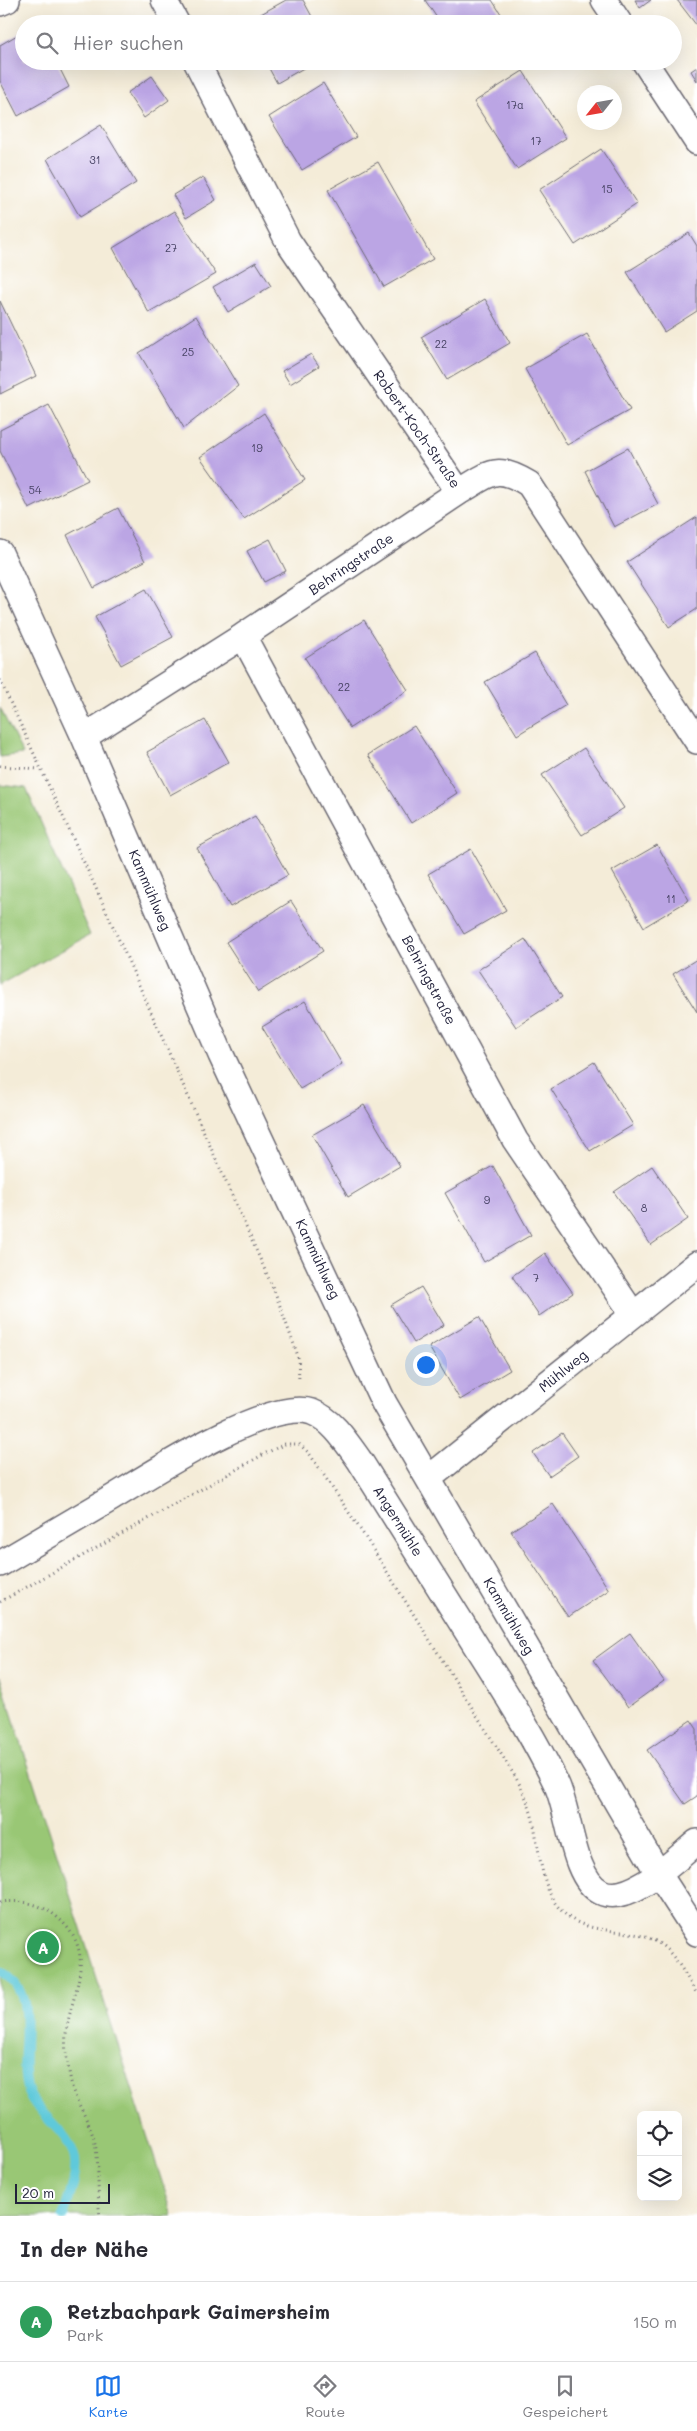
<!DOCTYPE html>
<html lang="de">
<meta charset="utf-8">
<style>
:root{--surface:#fff;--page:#f7f7f7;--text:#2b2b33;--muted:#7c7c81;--line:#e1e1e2;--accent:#1a73e8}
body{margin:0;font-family:Mali,sans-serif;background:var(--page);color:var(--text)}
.controls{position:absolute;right:15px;bottom:15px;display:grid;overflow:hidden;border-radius:8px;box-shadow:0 5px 20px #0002}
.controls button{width:45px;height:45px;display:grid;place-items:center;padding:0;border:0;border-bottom:1px solid var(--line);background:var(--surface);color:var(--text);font:25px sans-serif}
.compass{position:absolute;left:577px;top:85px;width:45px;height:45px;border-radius:50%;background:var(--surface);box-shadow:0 5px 20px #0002;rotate:239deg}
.scale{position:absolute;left:15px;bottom:12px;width:95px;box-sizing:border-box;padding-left:5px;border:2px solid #22223b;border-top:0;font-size:14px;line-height:18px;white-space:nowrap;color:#22223b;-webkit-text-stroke:4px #fff;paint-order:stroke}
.you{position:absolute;left:425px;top:1364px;width:18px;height:18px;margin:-12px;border:4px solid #fff;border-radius:50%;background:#1a73e8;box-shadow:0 0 0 8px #1a73e833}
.badge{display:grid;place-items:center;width:32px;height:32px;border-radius:50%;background:var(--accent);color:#fff;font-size:16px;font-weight:700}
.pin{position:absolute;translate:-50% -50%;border:2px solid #fff;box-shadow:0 1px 5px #0006}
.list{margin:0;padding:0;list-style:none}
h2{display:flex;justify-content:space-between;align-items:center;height:65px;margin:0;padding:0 20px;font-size:21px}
h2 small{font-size:16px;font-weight:400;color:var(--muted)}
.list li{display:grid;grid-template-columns:32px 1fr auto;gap:15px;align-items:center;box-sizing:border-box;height:80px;padding:0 20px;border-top:1px solid var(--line)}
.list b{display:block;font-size:19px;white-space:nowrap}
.list p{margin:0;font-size:16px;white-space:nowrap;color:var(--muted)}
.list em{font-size:16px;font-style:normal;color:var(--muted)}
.icon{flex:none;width:28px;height:28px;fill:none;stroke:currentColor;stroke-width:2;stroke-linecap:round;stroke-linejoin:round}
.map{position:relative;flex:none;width:697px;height:2216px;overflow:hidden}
.search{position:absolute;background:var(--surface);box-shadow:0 5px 20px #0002;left:15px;right:15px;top:15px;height:55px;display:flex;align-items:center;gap:12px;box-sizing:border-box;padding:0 18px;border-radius:28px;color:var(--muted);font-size:19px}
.sheet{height:145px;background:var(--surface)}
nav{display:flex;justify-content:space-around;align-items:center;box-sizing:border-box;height:70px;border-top:1px solid var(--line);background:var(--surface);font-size:14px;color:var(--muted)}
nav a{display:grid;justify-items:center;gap:2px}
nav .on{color:var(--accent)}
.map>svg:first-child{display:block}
.green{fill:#99c775;stroke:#5e7458}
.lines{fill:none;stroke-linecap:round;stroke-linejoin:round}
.stream{stroke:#5fc9da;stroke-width:10}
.building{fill:#bba5e4}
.minor-casing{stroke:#6c6972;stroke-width:28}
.path{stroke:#6c6972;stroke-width:3;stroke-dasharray:1 4;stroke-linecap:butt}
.minor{stroke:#fff;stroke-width:25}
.labels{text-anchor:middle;stroke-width:4;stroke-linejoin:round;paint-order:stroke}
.number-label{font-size:11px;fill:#484365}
.street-label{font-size:14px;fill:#22223b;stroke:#fff}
</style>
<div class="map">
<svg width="697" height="2216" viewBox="0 0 697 2216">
<rect width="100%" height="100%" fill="#fff"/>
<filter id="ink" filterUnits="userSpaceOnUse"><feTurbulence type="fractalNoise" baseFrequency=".02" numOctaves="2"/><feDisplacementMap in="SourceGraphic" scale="10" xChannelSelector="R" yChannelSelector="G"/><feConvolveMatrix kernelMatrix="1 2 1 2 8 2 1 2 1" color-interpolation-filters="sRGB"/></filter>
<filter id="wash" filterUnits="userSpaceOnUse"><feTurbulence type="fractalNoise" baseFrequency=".0096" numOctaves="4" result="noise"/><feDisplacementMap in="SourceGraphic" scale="20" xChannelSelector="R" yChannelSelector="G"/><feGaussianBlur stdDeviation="1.12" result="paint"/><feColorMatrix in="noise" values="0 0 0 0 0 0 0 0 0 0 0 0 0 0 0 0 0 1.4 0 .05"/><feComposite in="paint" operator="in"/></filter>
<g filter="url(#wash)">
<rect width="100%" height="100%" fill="#f4ecd8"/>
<path class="green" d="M0 708 23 754 0 757Z
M0 785 26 788 90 935 0 985Z
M0 1677 173 2216H0Z"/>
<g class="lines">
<path class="stream" d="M0 1971C43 1995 17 2050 27 2088 34 2114 70 2130 75 2160 77 2179 69 2198 63 2216"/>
</g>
<g id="blocks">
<path class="building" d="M286 0H303L316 24H243Z
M425 0H492L505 20 499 24H441Z
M635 0H651L640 8Z
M677 0H697V26Z
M24 31V61H56L69 87 18 116 0 81V45Z
M265 61H316L277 83Z
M697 67V81L691 71Z
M523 71 566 138 517 169 474 102Z
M152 76 169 100 144 118 127 93Z
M323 83 356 137 302 170 269 117Z
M101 125 136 183 80 217 47 159Z
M601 149 637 204 575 245 539 190Z
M378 162 433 259 384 287 328 190Z
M203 177 216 200 186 218 173 195Z
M174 211 216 274 149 313 113 248Z
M689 233 697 246V311L664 332 627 272Z
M256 262 271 286 228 312 213 287Z
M485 299 510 343 447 380 421 337Z
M0 301 36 376 0 394Z
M196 316 238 386 184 428 139 353Z
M587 334 630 410 567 445 525 369Z
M311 354 319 366 290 384 282 371Z
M49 405 88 480 29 509 0 451V430Z
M264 413 305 480 244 519 200 457Z
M628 448 658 504 614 527 585 471Z
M118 508 145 561 94 588 67 535Z
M697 517V609L669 627 627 562Z
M270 539 286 571 264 582 247 551Z
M146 589 173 637 121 665 95 617Z
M364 620 408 690 350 728 305 658Z
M535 653 566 705 517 735 485 682Z
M205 720 229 762 170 795 147 752Z
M414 726 457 793 411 823 368 755Z
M584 748 624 808 582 835 542 775Z
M255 816 288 875 230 907 197 848Z
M657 845 689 900 644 927 612 871Z
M471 849 506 910 464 934 428 874Z
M291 901 323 951 258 992 226 942Z
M525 939 562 997 516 1027 478 970Z
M697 959V1012L673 974Z
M305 1001 342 1064 300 1089 262 1027Z
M594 1062 633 1125 590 1151 551 1089Z
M364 1105 400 1166 348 1197 312 1135Z
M493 1166 531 1235 484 1262 445 1193Z
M652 1166 688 1219 651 1245 614 1192Z
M545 1253 573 1293 539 1316 512 1276Z
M421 1287 444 1325 414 1343 391 1305Z
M479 1317 510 1370 460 1400 429 1347Z
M562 1433 578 1456 549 1476 533 1453Z
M553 1504 609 1590 568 1617 511 1531Z
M630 1633 664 1681 628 1707 593 1660Z
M691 1720 697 1729V1796L685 1804 647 1750Z"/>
</g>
</g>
<g filter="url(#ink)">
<use href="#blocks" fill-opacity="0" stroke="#6c6972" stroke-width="1"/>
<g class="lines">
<g class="minor-casing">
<path id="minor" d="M164 0 177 24
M604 0 620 24
M0 3 7 0
M196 61 288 241 459 492C490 474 495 463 529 484L697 741
M644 61 697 142
M0 553 84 737 221 1055 384 1403 658 1873 697 1933
M243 636 459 492
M84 737 243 636 515 1140 633 1314
M429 1478 697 1264
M0 1564C37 1542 74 1520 112 1498 150 1475 269 1397 312 1412 333 1420 347 1443 360 1461 396 1518 432 1576 468 1633 499 1683 531 1731 556 1783 570 1812 572 1878 601 1892 630 1906 676 1859 697 1842"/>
</g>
<path class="path" d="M0 680 100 897 276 1295 298 1356 299 1381
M0 766 39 769
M0 1602 266 1453 285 1444H299L309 1453 364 1535 516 1778C523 1790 528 1802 532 1816 539 1843 540 1887 559 1908 584 1937 620 1926 651 1939 673 1948 685 1975 697 1994
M0 1902C22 1900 40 1903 57 1917 107 1960 60 2003 66 2053 68 2066 70 2078 73 2091 79 2106 88 2120 93 2136 101 2161 96 2190 100 2216"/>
<use href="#minor" class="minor"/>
</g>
</g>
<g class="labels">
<g class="number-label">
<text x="515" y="109">17a</text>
<text x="536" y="145">17</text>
<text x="95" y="164">31</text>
<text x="607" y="193">15</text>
<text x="171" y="252">27</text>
<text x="441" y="348">22</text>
<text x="188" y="356">25</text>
<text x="257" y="452">19</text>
<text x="35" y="494">54</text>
<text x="344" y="691">22</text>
<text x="671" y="903">11</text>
<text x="487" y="1204">9</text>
<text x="644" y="1212">8</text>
<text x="536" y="1282">7</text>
</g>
<g class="street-label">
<text transform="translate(417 429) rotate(55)" y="5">Robert-Koch-Straße</text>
<text transform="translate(351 564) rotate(-34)" y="5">Behringstraße</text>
<text transform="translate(150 890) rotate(67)" y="5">Kammühlweg</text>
<text transform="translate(429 980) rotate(62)" y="5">Behringstraße</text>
<text transform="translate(318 1259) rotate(65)" y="5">Kammühlweg</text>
<text transform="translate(563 1371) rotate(-39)" y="5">Mühlweg</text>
<text transform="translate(398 1521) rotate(58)" y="5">Angermühle</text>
<text transform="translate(509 1616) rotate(60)" y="5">Kammühlweg</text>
</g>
</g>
</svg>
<div class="controls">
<button><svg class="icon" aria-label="locate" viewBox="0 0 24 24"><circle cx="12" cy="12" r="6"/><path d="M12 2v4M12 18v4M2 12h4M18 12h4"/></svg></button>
<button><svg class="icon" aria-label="layers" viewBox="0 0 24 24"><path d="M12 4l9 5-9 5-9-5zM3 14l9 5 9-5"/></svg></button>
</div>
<svg class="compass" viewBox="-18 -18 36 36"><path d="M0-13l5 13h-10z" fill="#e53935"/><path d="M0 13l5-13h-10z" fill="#7c7c81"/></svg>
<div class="scale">20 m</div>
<div class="you"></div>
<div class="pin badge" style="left:43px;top:1947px;background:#2e9e5b">A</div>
<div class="search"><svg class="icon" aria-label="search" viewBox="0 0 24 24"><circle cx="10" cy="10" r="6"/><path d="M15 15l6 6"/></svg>Hier suchen</div>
</div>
<section class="sheet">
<h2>In der Nähe<small></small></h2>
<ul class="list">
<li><span class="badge" style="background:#2e9e5b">A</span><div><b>Retzbachpark Gaimersheim</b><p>Park</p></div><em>150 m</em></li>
</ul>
</section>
<nav>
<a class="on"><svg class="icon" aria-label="map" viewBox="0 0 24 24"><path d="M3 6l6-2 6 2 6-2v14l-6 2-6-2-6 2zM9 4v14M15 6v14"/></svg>Karte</a>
<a><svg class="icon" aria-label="directions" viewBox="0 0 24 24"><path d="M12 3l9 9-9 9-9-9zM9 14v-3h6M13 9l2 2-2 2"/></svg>Route</a>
<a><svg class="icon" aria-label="saved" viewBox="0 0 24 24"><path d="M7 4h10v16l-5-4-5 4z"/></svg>Gespeichert</a>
</nav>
